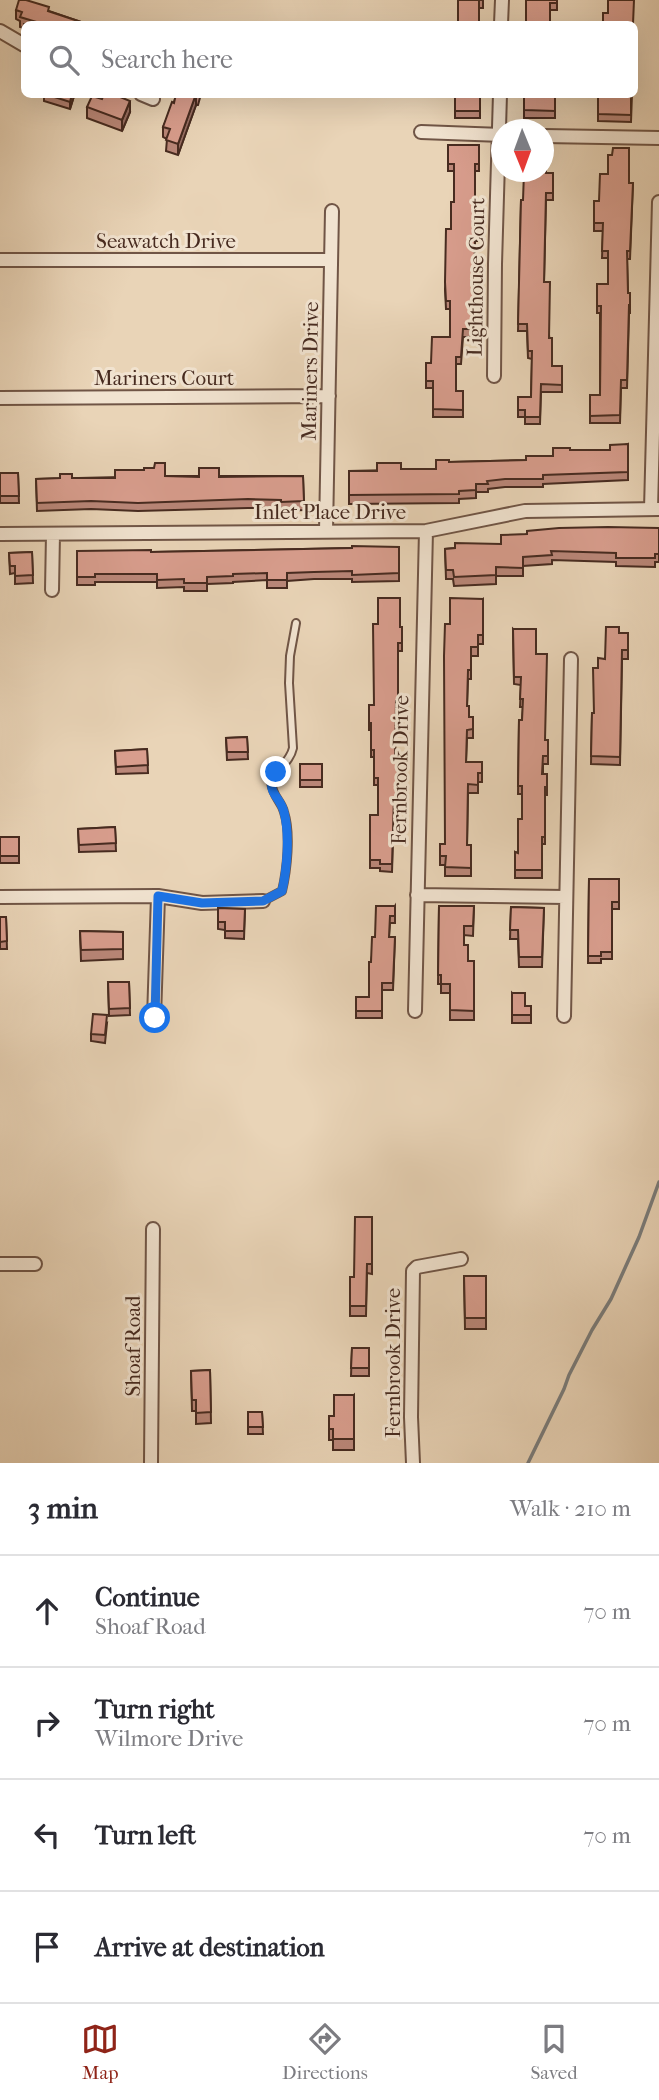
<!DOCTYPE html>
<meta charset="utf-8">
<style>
:root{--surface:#fff;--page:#f7f7f7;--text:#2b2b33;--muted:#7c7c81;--line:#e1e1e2;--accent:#8f2418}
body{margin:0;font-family:"IM FELL French Canon",serif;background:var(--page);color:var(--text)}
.compass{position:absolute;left:491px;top:119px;width:63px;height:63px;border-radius:50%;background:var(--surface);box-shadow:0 7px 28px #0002;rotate:179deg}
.stop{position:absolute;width:21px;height:21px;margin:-16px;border:5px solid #1a73e8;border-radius:50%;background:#fff}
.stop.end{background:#1a73e8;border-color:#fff;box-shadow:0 2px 7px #0008}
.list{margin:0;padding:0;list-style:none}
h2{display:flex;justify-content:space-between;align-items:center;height:91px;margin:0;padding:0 28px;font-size:30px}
h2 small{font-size:23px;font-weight:400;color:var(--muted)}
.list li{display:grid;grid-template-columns:46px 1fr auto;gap:21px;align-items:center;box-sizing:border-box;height:112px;padding:0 28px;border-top:2px solid var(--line)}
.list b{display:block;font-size:26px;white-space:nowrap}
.list p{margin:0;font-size:23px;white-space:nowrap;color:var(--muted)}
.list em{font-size:23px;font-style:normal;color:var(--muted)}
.icon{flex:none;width:38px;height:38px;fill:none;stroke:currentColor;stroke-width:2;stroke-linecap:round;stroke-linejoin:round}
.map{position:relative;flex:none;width:659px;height:1463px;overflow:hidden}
.search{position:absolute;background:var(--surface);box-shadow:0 7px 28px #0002;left:21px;right:21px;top:21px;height:77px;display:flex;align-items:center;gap:18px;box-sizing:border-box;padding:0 24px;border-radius:10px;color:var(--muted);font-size:26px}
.sheet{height:539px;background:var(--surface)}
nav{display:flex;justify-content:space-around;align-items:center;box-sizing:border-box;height:98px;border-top:2px solid var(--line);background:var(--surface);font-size:19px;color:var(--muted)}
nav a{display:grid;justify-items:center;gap:4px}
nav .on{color:var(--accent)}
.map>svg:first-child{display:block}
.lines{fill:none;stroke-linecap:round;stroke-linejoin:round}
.stream{stroke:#7b7e7d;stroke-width:3.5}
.service-casing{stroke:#705546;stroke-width:10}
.minor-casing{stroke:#705546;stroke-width:16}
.service{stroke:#f1e3d0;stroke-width:6}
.minor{stroke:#f1e3d0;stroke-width:12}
.wall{fill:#ba8779;stroke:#472b20;stroke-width:2}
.shaded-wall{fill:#976e63;stroke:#472b20;stroke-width:2}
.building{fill:#d89d8d;stroke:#472b20;stroke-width:2}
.route{stroke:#1a73e8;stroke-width:9}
.labels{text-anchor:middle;stroke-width:6;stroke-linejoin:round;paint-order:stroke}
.street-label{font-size:21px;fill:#472b20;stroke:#f1e3d0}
</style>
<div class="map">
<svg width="659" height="1463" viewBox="0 0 659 1463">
<rect width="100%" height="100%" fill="#e9d4b7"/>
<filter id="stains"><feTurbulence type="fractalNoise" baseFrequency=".00286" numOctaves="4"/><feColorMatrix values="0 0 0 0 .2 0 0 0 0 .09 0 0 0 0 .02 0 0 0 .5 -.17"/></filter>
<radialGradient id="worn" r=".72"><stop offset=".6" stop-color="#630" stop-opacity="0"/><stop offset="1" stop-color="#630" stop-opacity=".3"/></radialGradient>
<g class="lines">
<path class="stream" d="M528 1463 564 1389 569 1375 592 1330 611 1299 639 1237 659 1182"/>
<g class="service-casing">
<path id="service" d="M263 901 282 891C287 870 291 833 284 812 281 800 273 798 271 782 277 769 290 762 293 748L289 683 290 656 296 623"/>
</g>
<g class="minor-casing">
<path id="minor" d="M501 24 502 0
M0 31 24 45
M141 94 153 99
M421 132 502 135
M544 136 659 138
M0 260H331
M494 376 495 264 500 94
M0 398 329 396
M651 509 659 202
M326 531 332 211
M0 534 426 531 525 511 659 509
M52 590 53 534
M417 895 566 897
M0 897 158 896 202 903 263 901
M415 1011 426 531
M564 1016 571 659
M154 1018 158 896
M0 1264H35
M151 1463 153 1229
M413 1463 411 1417 413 1271 417 1267 461 1259"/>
</g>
<use href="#service" class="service"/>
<use href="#minor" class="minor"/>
</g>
<path class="wall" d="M458 0H483V8H479Z
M526 0H557V10H550Z
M16 10 49 11 87 24H24V28L20 27V21L16 19Z
M44 94H74V96L70 109 44 101Z
M176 94H201L198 105H196L178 155 166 151 167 139 163 137V127L174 103Z
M455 94H480V118H455Z
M524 94H555V118H524Z
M632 94 631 122 598 121V96Z
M102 99 130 112 122 131 87 118V107Z
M448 145H479V171H475V201L478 227 477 241H475L474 308H472V337H463L461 364H456V391H463V417H433V388H426V363H431L450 337V309H446L445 289 454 202V171H448Z
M546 173 553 180V200H546L544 282 552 366H562V392H541L540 424H525V417H518V397H531L532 359 528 358 527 331H518L521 200H523Z
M629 183H633L630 259H627L628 293H630V313H629L627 388H621L620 423H590V395H600V313H597V284H608V258H602L603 231H594V201H599Z
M628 444V480L543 484V487H505L488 489V492H476V498L459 499V503L349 504V471L436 469 449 462 526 460 553 456 570 450H610Z
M0 473H18L19 503H0Z
M165 476H303L304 510 281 511V508H248L138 511 91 509 37 511 36 479Z
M659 528V562H655V567L616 566V562L552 560V564L523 566V576H496V584L454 586 453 579H446L445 549 501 544 527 534Z
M399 547V581L352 582V579H314L287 581V588H267V580L233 582V583L207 584V591H184V587L157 588V582H95V585H77V551L151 552Z
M32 552 33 583 15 584V573L10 574 9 553Z
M483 599V644H478V656H471V679H468L467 706 469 717H473V738H467L466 762 482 771V782H478V793H468L467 845H471V876H445V865H440V844H445L450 624Z
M400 627H402V651H398V708H396L395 760H398L397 805H394L392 872 380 871V868H370V815H378V785H374V757H371V730H369V705H374Z
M513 629 536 654 545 740H548V764H543V774H547V795H545V844H542V878H515V852L518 853 522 819V794H518L519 720H522L523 707H520L521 685 514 684Z
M619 633H628V659H622L620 765 591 764 592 713H594L605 659Z
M247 737 248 759 227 760 226 738Z
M147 749 148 773 116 774 115 751Z
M300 764H322V787H300Z
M115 827 116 851 79 852 78 829Z
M0 837H19V863H0Z
M589 879H619V909H612V959H601V963H588Z
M395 906V923H390L389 937H395L393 990H382V1018H356V997H369L371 962 375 937Z
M439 906H474L473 936 464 935V945L468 961H474V1020H450V993H441V984H438Z
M511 907 544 908 542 967H519L518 939H510Z
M218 908 245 909 244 939 225 938V930L218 929Z
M0 917H6L7 949H0Z
M80 931 123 932V959L81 961Z
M108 982H129L130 1015 109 1016Z
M512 993 525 1006H531V1023H512Z
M107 1023 105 1043 91 1041V1034Z
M372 1217V1274L367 1273 366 1316H350V1277H354Z
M464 1276H486V1329H465Z
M352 1348H369V1376H351Z
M210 1370 211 1423 196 1424V1411H192L191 1371Z
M354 1395V1450H333V1440H329V1416H334Z
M248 1412H262L263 1434H248Z"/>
<path class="shaded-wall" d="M72 94H74V96L70 109V102Z
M196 94V105L178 155V144Z
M130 101V112L122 131V120Z"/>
<path class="building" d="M19 0H26L49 7 48 11 87 24H43L20 17 22 12 16 10Z
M458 0H483H479V24H458Z
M526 0H557V3H550V24H526Z
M608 0H634L633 24H603V13H608Z
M45 94H72L70 102Z
M104 94H113L130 101 122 120 87 107 92 96 102 99Z
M176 94H196L178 144 166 140 170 129 163 127 172 102 174 103Z
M455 94H480V111H455Z
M524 94H555V111L524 110Z
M601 94H631V115L598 114V96H601Z
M448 145H479V164H475V201H477L478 220 477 234H475L474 300H472V329H463L461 357H456V391H463V410L433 409V381H426V363H431L432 337H450V301H446L445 282 446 229H451V202H454V164H448Z
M543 146H546V173H553V193H546L544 282H550L549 338H552V366H562V385L541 384 540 417H525V410H518V397H531L532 351H528L527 324H518L521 200H523L524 172H543Z
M613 148H629V183H633L630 251H627L628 293H630V305H629L627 380H621L620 415 590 416V395H600L601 306H597V284H608V251H602L603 223H594V201H599L600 174H608V155H612Z
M628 444V472L543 475V479H505L487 481 488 484H476V490L459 491V494L349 495V471H377V463H401V469H436V460H449V462L526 460V456H553V448H570V450H610V445Z
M155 463H165V476L199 477V468H219V477L303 476 304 501 281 502V500L248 499 138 503 91 501 37 503 36 479 60 478V474H72V478H115V470H144V468H154Z
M0 473H18L19 496H0Z
M608 527 659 528V554H655V558H616V553L551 551 552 555 523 557V568L496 567V575L454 577 453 570H446L445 549 455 548V543L501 544V535L527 534V531L559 528Z
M352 546 399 547V573L352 575V571L314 572 287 573V580H267V573L233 574V576L207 577V583H184V579L157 580V574H95V577H77V551L151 550V552L352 548Z
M32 552 33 575 15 576V566H10L9 553Z
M378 598H400V627H402V643H398V701H396L395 760H398L397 797H394L392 864H380V860H370V815H378V778H374V750H371V723H369V705H374L373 624H378Z
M450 598 483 599V635H478V647H471V670H468L467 706H469V717H473V729L467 730 466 762H482V773H478V785L468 784 467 845H471V868L445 867 446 856H440V844H445L444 656 445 624H450Z
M606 627H619V633H628V650H622L620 757 591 756 592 713H594L593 668H598V658L605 659Z
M513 629H536V654H547L545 740H548V756H543L542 774H547V787H545V837H542V870H515V852L518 853V819H522V786H518L519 720H522L523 699H520L521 677H514Z
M247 737 248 752H227L226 738Z
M147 749 148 765 116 767 115 751Z
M300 764H322V780H300Z
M115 827 116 843 79 845 78 829Z
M0 837H19V856H0Z
M589 879H619V902H612V952H601V956H588Z
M376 906H395V916H390L389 937H395L393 983H382V1011H356V997H369V962H371L372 937H375Z
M439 906H474L473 926H464V945H468V961H474V1011L450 1010V984H441V975H438Z
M511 907 544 908 542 957H519L518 930H510Z
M218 908 245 909 244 931H225V922H218Z
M0 917H6L7 941 0 942Z
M80 931 123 932V949L81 950Z
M108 982H129L130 1008 109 1009Z
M512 993H525V1006H531V1015H512Z
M93 1014 107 1015 105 1035 91 1034Z
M355 1217H372V1264H367L366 1306H350V1277H354Z
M464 1276H486V1318H465Z
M352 1348H369V1368H351Z
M210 1370 211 1412 196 1413V1400H192L191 1371Z
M334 1395H354V1439H333V1429H329V1416H334Z
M248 1412H262L263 1427H248Z"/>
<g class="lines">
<path class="route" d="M155 1018 158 896 202 903 263 901 282 891C287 869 290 835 284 812 280 795 264 793 276 772"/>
</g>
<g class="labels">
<g class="street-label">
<text x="166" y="248">Seawatch Drive</text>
<text transform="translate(476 277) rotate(-89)" y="7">Lighthouse Court</text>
<text transform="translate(310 371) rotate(-89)" y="7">Mariners Drive</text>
<text x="164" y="385">Mariners Court</text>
<text x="330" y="519">Inlet Place Drive</text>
<text transform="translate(400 770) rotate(-89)" y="7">Fernbrook Drive</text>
<text transform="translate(133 1346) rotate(-90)" y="7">Shoaf Road</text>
<text transform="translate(393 1363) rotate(-90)" y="7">Fernbrook Drive</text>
</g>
</g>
<rect width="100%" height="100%" filter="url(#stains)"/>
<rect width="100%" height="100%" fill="url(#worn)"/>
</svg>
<svg class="compass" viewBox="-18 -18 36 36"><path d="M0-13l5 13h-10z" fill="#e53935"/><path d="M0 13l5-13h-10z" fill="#7c7c81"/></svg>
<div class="stop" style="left:155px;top:1018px"></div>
<div class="stop end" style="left:276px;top:772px"></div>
<div class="search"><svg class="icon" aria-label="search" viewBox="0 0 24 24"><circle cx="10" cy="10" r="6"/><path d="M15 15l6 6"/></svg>Search here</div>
</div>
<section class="sheet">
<h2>3 min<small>Walk · 210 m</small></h2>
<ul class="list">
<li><svg class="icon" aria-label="ahead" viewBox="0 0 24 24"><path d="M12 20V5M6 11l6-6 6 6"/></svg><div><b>Continue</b><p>Shoaf Road</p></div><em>70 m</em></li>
<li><svg class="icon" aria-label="right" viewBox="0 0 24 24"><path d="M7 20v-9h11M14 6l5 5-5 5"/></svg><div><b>Turn right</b><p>Wilmore Drive</p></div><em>70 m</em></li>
<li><svg class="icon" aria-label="left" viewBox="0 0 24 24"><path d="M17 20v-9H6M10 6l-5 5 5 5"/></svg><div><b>Turn left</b></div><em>70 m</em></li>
<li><svg class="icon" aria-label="arrive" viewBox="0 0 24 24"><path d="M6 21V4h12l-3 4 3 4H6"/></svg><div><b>Arrive at destination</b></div></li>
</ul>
</section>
<nav>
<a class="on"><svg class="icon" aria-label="map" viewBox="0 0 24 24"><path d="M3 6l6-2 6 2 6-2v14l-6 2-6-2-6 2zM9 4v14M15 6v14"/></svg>Map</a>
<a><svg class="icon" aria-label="directions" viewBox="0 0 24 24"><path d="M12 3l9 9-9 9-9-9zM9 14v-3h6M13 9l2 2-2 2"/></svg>Directions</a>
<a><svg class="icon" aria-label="saved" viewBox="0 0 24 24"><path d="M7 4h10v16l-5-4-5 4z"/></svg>Saved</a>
</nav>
